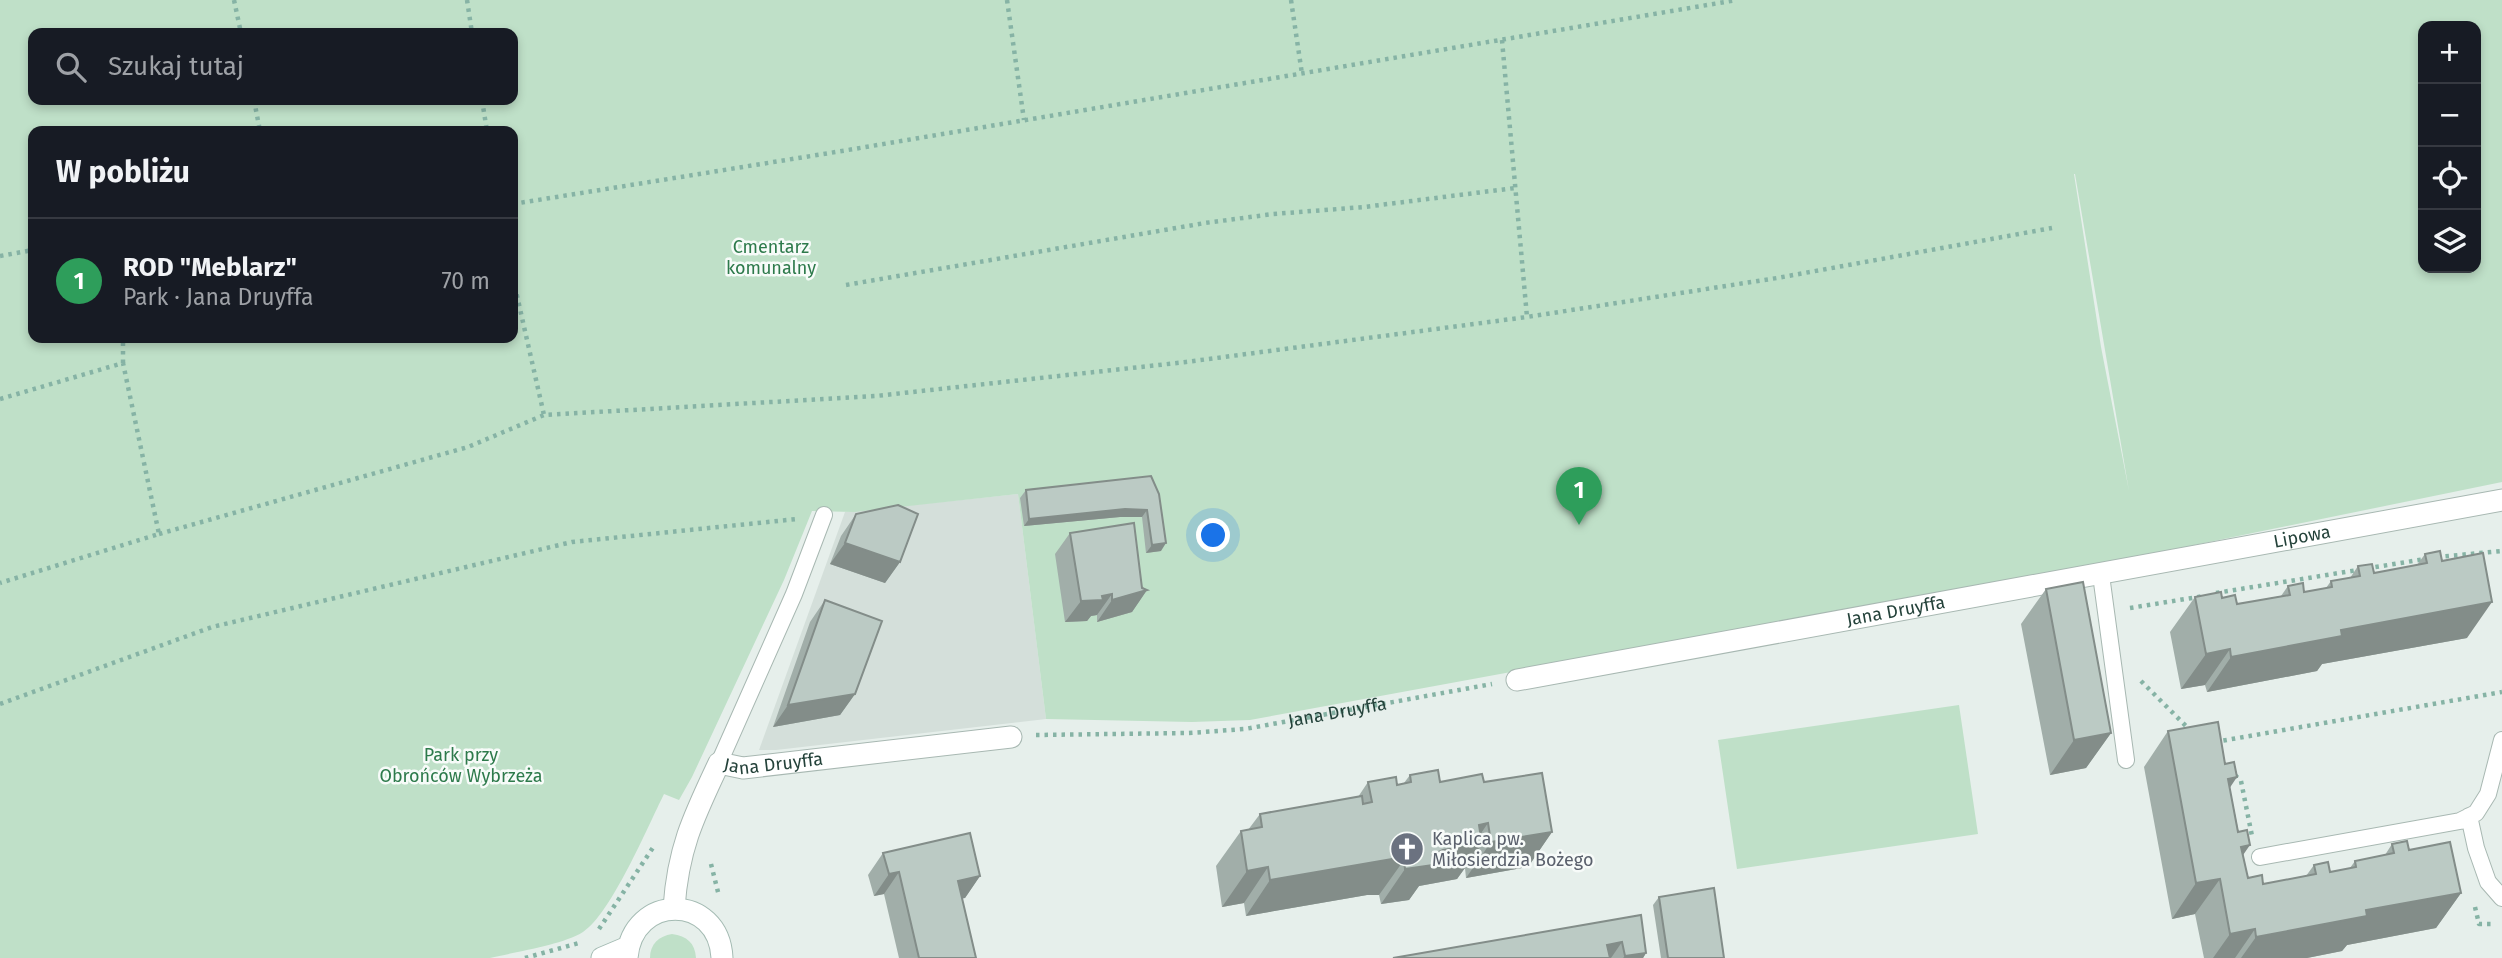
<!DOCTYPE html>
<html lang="pl">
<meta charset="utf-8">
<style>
:root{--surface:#171b24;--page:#20242c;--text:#f1f3f6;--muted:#9ea1a6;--line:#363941;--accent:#0b8043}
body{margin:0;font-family:"Fira Sans",sans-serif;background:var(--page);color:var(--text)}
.controls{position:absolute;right:21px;top:21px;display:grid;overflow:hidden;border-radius:14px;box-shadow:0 4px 10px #0003}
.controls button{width:63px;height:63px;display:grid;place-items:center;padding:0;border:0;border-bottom:2px solid var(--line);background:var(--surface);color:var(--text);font:35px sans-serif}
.you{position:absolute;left:1214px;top:536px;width:24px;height:24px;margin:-18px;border:5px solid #fff;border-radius:50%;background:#1a73e8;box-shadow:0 0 0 10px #1a73e833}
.badge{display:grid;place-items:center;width:46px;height:46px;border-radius:50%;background:var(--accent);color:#fff;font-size:23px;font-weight:700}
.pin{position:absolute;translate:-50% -58px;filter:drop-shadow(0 2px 4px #0008)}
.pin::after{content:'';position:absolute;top:37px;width:24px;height:21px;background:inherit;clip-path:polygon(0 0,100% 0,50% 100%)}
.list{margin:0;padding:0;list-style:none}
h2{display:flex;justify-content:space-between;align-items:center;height:91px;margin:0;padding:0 28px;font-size:30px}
h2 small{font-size:23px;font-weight:400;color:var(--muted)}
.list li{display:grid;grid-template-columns:46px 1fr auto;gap:21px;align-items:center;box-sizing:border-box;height:126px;padding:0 28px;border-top:2px solid var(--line)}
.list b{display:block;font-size:26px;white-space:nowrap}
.list p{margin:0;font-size:23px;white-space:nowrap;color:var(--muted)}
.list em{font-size:23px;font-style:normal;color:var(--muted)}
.icon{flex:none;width:38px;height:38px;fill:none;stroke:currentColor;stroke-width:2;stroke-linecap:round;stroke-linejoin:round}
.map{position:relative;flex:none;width:2502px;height:958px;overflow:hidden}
.search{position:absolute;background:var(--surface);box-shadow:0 4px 10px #0003;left:28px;top:28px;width:490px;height:77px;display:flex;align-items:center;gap:18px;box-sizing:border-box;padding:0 24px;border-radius:14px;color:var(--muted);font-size:26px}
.panel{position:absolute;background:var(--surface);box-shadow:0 4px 10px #0003;left:28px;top:126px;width:490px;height:217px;border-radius:14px}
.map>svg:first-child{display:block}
.built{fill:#d4dfda}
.green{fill:#bfe0c8;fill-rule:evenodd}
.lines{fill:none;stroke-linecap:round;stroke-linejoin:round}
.lane-casing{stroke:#a8b8b2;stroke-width:18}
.street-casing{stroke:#a8b8b2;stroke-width:23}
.secondary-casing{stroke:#a4bbb3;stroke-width:23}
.path{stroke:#86b3a5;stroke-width:4.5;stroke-dasharray:3.5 5;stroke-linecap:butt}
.lane{stroke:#fff;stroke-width:16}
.street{stroke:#fff;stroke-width:21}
.secondary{stroke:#fff;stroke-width:21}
.wall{fill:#a1aea9}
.shaded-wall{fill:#838d89}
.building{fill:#bbcac4;stroke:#838d89;stroke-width:2}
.labels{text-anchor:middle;stroke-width:5;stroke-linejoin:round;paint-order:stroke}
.park-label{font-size:18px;fill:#2d7a4b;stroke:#f7fbf9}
.street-label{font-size:18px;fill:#24423a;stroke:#f7fbf9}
.worship-label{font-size:18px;fill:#5b616d;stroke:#f7fbf9;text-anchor:start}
</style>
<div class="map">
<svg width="2502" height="958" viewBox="0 0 2502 958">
<rect width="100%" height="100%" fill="#e6efeb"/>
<path class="built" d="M1018 494 1046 719 776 750H759L845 512Z"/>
<path class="green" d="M0 0H2502V482L2141 556 1250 720 1192 722 1046 719 1018 494 854 512 812 511 784 580 692 777 679 800 664 794C648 826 611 914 583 932 562 945 515 952 490 958H0ZM2423 26H2476V268H2423ZM33 33H513V100H33ZM33 131H513V338H33ZM2074 174H2075L2129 491 2101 347Z
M1959 705 1978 834 1737 869 1718 740Z
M672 934C687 936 695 943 696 958H650C650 944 659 936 672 934Z"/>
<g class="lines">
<g class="lane-casing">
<path id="lane" d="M2101 575 2126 760
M719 763 794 594 824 515
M2469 816 2476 848 2488 882 2502 898
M2260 857 2460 821 2476 813 2488 794 2502 740"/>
</g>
<g class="street-casing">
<g id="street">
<path id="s2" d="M1517 680 2502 500"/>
<path id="s3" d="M674 908C678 848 694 816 719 763L743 768 1011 737"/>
</g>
</g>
<g class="secondary-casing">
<path id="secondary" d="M602 958 628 947
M627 958C632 893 719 893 722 958"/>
</g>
<g class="path">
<path d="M234 0 241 33"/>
<path d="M467 0 472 33"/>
<path d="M1007 0 1024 120"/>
<path d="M1291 0 1302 74"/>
<path d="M1502 40 1527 317 1777 278 2052 228"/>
<path d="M254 100 260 131"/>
<path d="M482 100 487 131"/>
<path d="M513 204 842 151 1737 0"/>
<path d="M0 256 33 250"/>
<path d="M513 278 544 415"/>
<path d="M846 285 1205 223 1273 214 1364 207 1515 188"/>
<path d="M123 363V338"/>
<path d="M0 399 123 363 159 534 0 583"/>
<path d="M159 534 468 447 544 415 876 396 1186 362 1527 317"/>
<path d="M2437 557 2502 551"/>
<path d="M2216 593 2425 559"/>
<path d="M2130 608 2204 596"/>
<path d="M2141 681 2192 732"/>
<path d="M0 704 212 627 572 542 797 519"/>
<path id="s1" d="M1036 735 1189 733 1245 729 1492 684"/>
<path d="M2215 742 2502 692"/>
<path d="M2235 775 2241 781 2252 836"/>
<path d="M711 864 719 896"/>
<path d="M2475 907 2479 924H2495"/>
<path d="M599 929 654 846"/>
<path d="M525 958 579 943"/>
</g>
<use href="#lane" class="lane"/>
<use href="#street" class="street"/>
<use href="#secondary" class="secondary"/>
</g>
<path class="wall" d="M1151 476 1161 551 1146 553 1142 517H1120L1024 526 1020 498 1026 490Z
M856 514 900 562 885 583 830 564 841 536Z
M1070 533 1147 590 1132 612 1097 622V615L1091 616 1087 621 1065 622 1055 554Z
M2425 554 2442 561 2467 638 2322 664 2317 671 2207 692 2205 685 2181 689 2170 632 2195 597 2222 598 2237 604 2281 596 2288 586 2304 592 2326 588 2331 581 2350 578 2358 566 2374 573 2417 565Z
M2046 589 2111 733 2086 768 2050 775 2021 624Z
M825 600 855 694 840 715 773 727 810 622Z
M2168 731 2225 764 2248 878 2263 884 2306 876 2314 865 2330 872 2350 868 2355 861 2385 855 2392 844 2409 850 2461 893 2436 928 2347 945 2342 951 2307 958H2204L2195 914 2172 919 2144 767Z
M1410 775 1440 782H1484L1552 832 1528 867 1466 878 1465 868 1457 879 1419 886 1409 900 1381 904 1379 895H1367L1246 916 1244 903 1222 907 1216 866 1241 831 1248 830 1260 814 1358 797 1368 782 1397 785 1404 783Z
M883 853 980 876 965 898H962L976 958H899L884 894 874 896 868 875Z
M1659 897 1724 958H1661L1653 905Z
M1641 915 1646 953 1643 958H1393Z"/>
<path class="shaded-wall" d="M1125 509 1147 510 1142 517H1120L1024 526 1029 519Z
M845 543 900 562 885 583 830 564Z
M1166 543 1161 551 1146 553 1152 545Z
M1147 590 1132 612 1097 622 1112 600Z
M1112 594 1097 615 1091 616 1087 621 1065 622 1081 601Z
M2492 602 2467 638 2322 664 2317 671 2207 692 2231 657 2341 630Z
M2230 649 2205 685 2181 689 2206 654Z
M855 694 840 715 773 727 788 705Z
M2111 733 2086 768 2050 775 2074 740Z
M2237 777 2213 813 2228 779Z
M1488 823 1473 845 1482 844 1457 879 1419 886 1409 900 1381 904 1405 869 1479 825Z
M1552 832 1528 867 1466 878 1491 842Z
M2250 845 2225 881 2220 879 2195 914 2172 919 2196 883 2241 847Z
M1392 859 1404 860 1379 895H1367L1246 916 1270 880Z
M1268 867 1244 903 1222 907 1247 871Z
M899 872 884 894 874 896 889 874Z
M980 876 965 898 943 903 958 881Z
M2461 893 2436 928 2347 945 2342 951 2307 958H2241L2256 937 2366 910Z
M2255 929 2235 958H2213L2230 934Z
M1622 942 1611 958H1598L1607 945Z
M1646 953 1643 958H1623L1625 956Z"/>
<path class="building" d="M1151 476 1159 494 1166 543 1152 545 1147 510 1125 509 1029 519 1026 490Z
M898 505 918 514 900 562 845 543 856 514Z
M1134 523 1142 588 1147 590 1112 600V594L1102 596 1103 600 1081 601 1070 533Z
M2440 551 2442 561 2483 553 2492 602 2341 630 2342 636 2231 657 2230 649 2206 654 2195 597 2221 592 2222 598 2235 595 2237 604 2290 595 2288 586 2303 583 2304 592 2332 587 2331 581 2360 576 2358 566 2372 564 2374 573 2427 563 2425 554Z
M2083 582 2111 733 2074 740 2046 589Z
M825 600 882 621 855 694 788 705Z
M2218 722 2225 764 2234 762 2237 777 2228 779 2238 832 2247 830 2250 845 2241 847 2248 878 2262 875 2263 884 2316 874 2314 865 2328 862 2330 872 2356 867 2355 861 2394 853 2392 844 2407 841 2409 850 2450 842 2461 893 2366 910 2367 916 2256 937 2255 929 2230 934 2220 879 2196 883 2168 731Z
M1438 770 1440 782 1482 774 1484 782 1542 773 1552 832 1491 842 1488 823 1479 825 1482 844 1443 850 1432 855 1433 865 1405 869 1404 860 1392 859 1270 880 1268 867 1247 871 1241 831 1262 827 1260 814 1362 796 1363 804 1372 802 1368 782 1396 777 1397 785 1411 782 1410 775Z
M970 833 980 876 958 881 976 958H919L899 872 889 874 883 853Z
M1714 888 1724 958H1668L1659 897Z
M1641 915 1646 953 1625 956 1622 942 1607 945 1610 958H1393Z"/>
<defs>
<g id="church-disc" transform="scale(1.75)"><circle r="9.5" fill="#6b7280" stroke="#f7fbf9"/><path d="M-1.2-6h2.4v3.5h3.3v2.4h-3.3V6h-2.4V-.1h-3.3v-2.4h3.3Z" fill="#fff"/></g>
</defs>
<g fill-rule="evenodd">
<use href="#church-disc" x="1407" y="849"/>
</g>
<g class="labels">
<g class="park-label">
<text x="771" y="253">Cmentarz<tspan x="771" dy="21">komunalny</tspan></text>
<text x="461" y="761">Park przy<tspan x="461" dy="21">Obrońców Wybrzeża</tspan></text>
</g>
<g class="street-label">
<text dy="6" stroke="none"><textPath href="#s2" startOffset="798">Lipowa</textPath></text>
<text dy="6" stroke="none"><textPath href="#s2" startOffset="385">Jana Druyffa</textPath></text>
<text dy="6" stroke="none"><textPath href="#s1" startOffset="303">Jana Druyffa</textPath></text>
<text dy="6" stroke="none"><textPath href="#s3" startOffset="208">Jana Druyffa</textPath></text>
</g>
<g class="worship-label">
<text x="1432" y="845">Kaplica pw.<tspan x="1432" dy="21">Miłosierdzia Bożego</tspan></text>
</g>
</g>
</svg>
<div class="controls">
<button>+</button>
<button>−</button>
<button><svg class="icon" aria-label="locate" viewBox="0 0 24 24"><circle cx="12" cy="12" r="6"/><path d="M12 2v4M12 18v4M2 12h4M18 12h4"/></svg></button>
<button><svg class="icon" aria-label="layers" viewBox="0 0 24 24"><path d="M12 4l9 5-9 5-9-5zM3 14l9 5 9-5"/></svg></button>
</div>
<div class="you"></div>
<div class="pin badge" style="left:1579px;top:525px;background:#2e9e5b">1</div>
<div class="search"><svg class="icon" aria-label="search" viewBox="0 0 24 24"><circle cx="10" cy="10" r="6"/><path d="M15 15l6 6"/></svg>Szukaj tutaj</div>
<section class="panel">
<h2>W pobliżu<small></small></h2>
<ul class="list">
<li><span class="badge" style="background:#2e9e5b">1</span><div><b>ROD &quot;Meblarz&quot;</b><p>Park · Jana Druyffa</p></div><em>70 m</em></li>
</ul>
</section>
</div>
